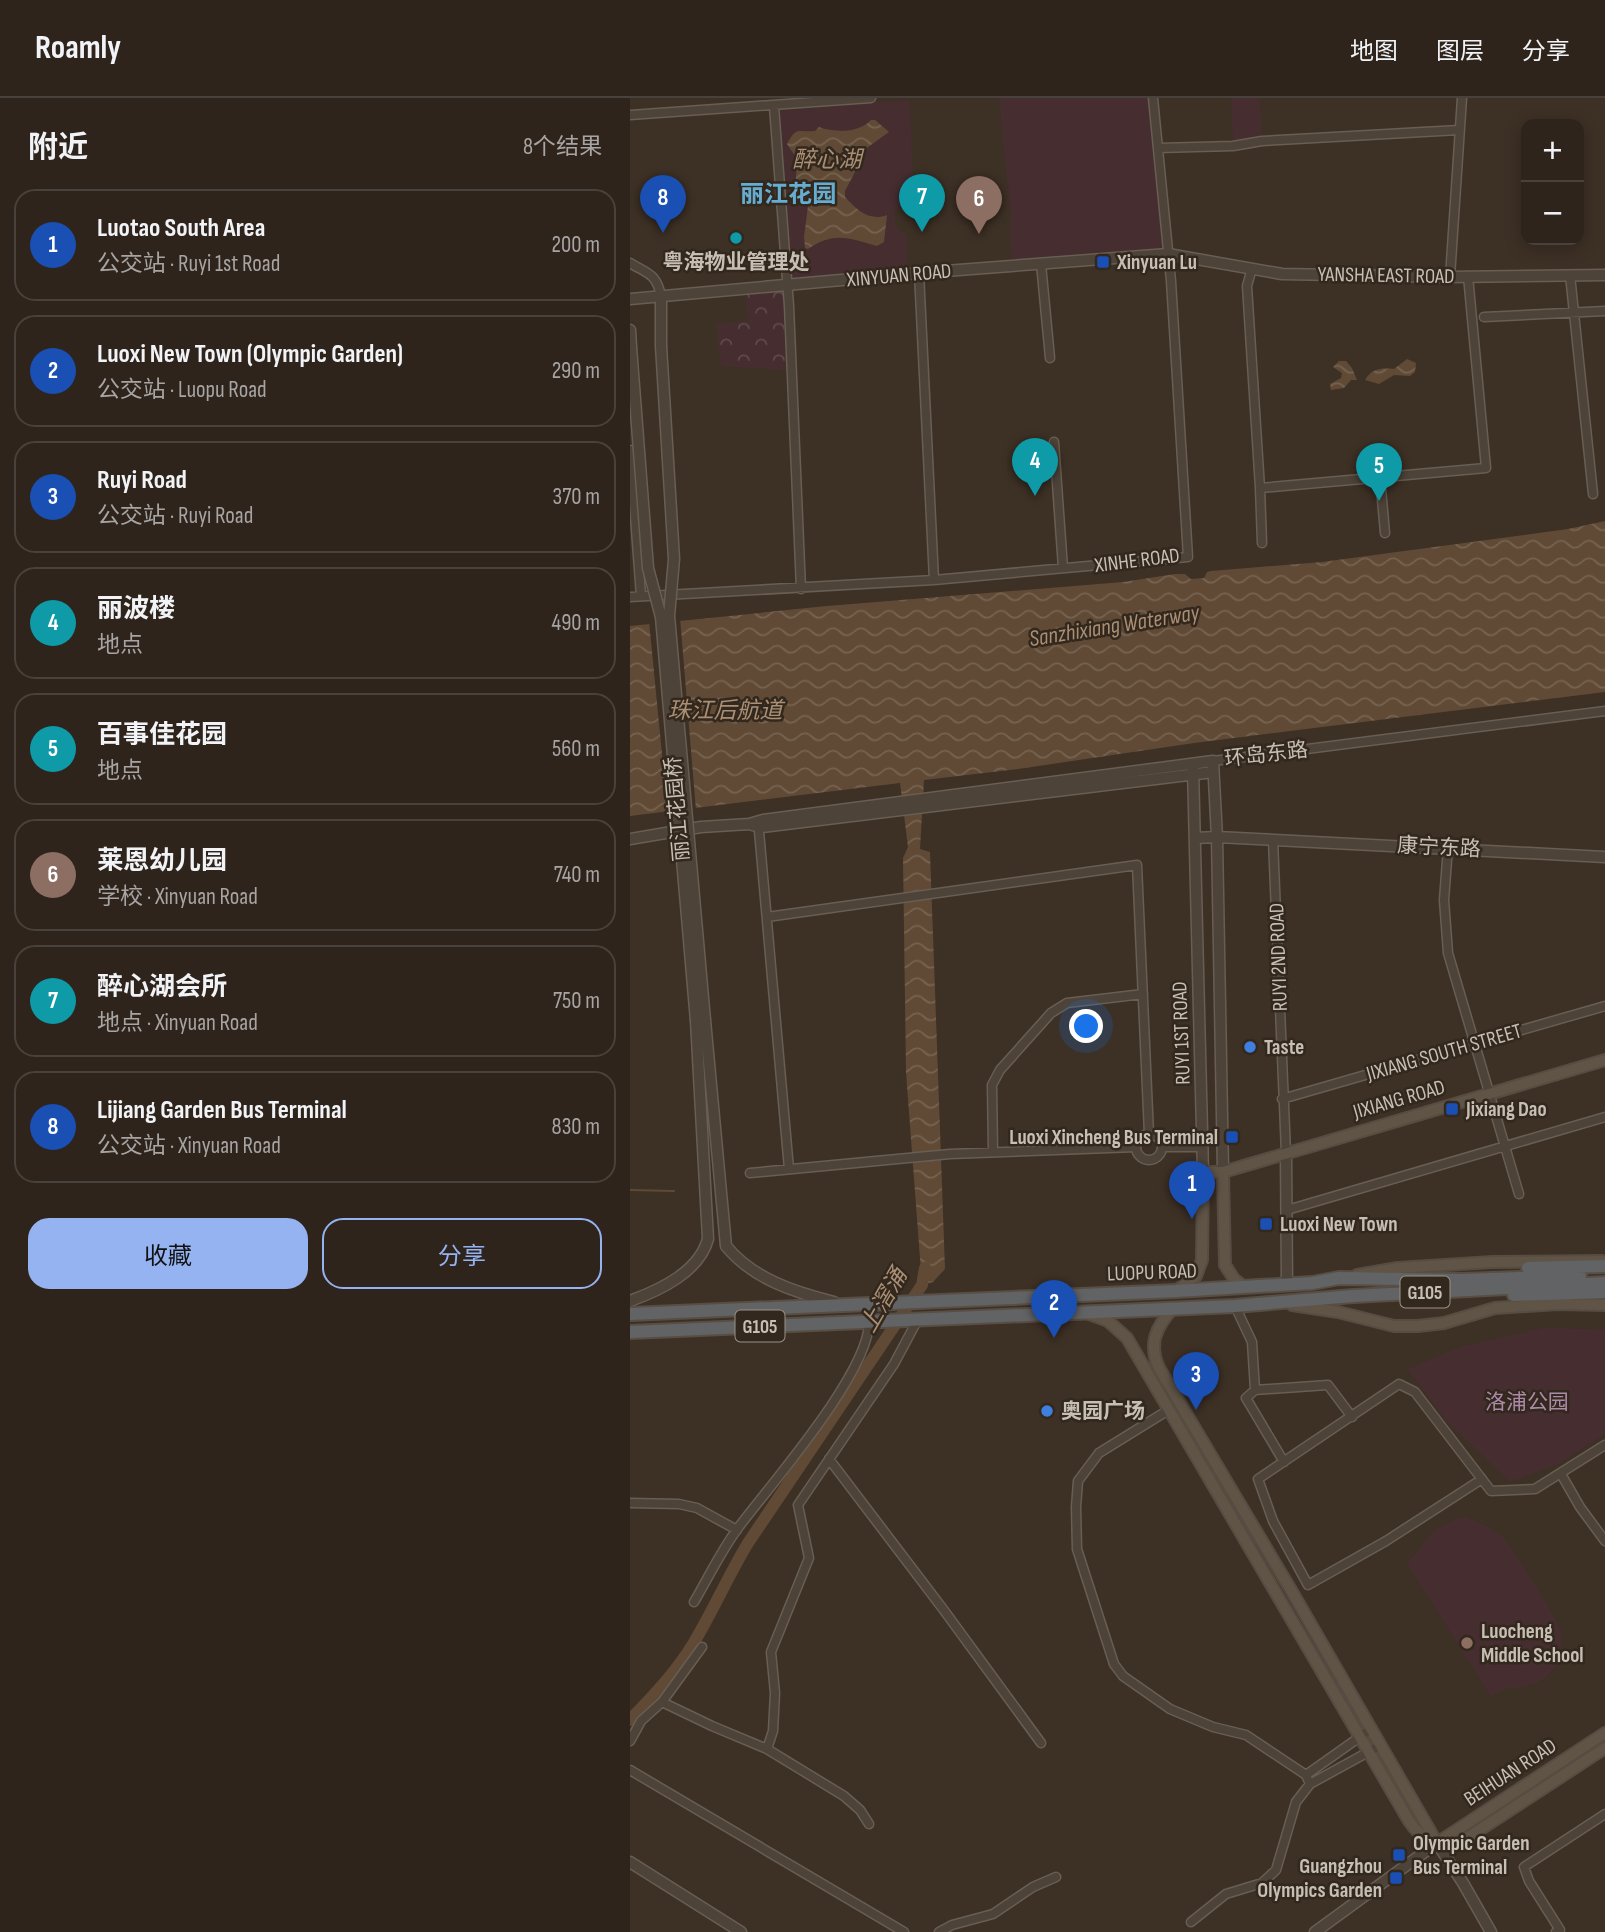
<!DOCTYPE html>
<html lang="zh">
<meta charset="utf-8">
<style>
:root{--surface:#2e241c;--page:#3a3029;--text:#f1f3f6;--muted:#a7a4a3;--line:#49413b;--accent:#95b2f1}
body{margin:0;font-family:"Sofia Sans Condensed","Noto Sans SC",sans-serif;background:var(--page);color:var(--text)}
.controls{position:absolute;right:21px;top:21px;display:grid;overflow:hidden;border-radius:14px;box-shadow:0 4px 18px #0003}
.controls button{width:63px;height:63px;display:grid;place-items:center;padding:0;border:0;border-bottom:2px solid var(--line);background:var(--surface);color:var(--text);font:35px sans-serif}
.you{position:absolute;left:457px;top:929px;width:24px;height:24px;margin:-18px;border:5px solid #fff;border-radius:50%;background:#1a73e8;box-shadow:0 0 0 10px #1a73e833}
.badge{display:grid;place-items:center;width:46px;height:46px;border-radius:50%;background:var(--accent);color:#fff;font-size:23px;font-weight:700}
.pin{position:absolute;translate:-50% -58px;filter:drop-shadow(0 2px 4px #0008)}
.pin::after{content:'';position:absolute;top:37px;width:24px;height:21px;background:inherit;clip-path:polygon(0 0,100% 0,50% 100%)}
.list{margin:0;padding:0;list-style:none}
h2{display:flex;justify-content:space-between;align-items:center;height:91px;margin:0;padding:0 28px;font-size:30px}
h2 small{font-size:23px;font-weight:400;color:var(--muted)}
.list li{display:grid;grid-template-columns:46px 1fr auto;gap:21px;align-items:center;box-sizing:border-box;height:112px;margin:0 14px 14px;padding:0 14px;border:2px solid var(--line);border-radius:21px}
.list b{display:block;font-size:26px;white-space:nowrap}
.list p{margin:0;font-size:23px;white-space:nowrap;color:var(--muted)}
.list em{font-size:23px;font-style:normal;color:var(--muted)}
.actions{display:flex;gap:14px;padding:21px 28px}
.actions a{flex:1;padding:16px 0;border:2px solid var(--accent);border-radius:21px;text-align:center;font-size:24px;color:var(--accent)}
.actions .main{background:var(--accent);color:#111}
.map{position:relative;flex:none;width:975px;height:1834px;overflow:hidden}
header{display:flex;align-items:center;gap:42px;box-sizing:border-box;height:98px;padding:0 35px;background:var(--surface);border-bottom:2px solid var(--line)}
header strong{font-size:33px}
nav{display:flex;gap:38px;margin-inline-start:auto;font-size:24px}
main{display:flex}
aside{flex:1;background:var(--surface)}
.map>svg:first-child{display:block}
.forest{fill:url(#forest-crowns)}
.park{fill:#452d30}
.water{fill:url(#water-waves)}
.pier{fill:#3d3025}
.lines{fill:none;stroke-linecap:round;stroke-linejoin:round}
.stream{stroke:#604a35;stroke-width:2}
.river{stroke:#604a35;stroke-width:12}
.minor-casing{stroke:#685e53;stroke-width:11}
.tertiary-casing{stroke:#685e53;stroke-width:13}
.secondary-casing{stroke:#564c41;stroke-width:14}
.trunk-casing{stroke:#584e43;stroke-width:16}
.minor{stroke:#4d4338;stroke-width:8}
.tertiary{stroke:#4d4338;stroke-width:10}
.secondary{stroke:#605447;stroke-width:10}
.trunk{stroke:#626365;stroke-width:12}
.tertiary-bridge-casing{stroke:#685e53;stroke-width:13;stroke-linecap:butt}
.tertiary-bridge{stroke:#4d4338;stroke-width:10}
.culture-dot{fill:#0f9aa8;stroke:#32281d;stroke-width:2.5}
.transit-dot{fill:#1a4fb4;stroke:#32281d;stroke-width:2.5}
.shop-dot{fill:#3f7fe0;stroke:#32281d;stroke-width:2.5}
.education-dot{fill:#8d6e63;stroke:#32281d;stroke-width:2.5}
.labels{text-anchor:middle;stroke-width:5;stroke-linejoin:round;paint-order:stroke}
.shield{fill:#32281d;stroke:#9b9287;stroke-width:2}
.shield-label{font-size:19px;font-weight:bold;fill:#c8bfb4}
.poi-label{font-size:21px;font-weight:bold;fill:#c8bfb4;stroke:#32281d;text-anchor:start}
.street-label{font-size:21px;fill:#c8bfb4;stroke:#32281d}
.park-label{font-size:21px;fill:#ad89a9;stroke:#32281d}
.water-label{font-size:23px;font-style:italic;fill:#ab8f75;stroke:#32281d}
.quarter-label{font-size:24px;font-weight:bold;fill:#66add2;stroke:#32281d}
</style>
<header>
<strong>Roamly</strong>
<nav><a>地图</a><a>图层</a><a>分享</a></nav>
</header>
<main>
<aside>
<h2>附近<small>8个结果</small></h2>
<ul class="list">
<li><span class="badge" style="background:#1a4fb4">1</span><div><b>Luotao South Area</b><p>公交站 · Ruyi 1st Road</p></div><em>200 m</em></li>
<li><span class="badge" style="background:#1a4fb4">2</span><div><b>Luoxi New Town (Olympic Garden)</b><p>公交站 · Luopu Road</p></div><em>290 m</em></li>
<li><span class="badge" style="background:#1a4fb4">3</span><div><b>Ruyi Road</b><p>公交站 · Ruyi Road</p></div><em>370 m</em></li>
<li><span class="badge" style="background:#0f9aa8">4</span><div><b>丽波楼</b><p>地点</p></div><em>490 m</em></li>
<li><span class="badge" style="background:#0f9aa8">5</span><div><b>百事佳花园</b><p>地点</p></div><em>560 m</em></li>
<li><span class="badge" style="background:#8d6e63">6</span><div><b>莱恩幼儿园</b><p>学校 · Xinyuan Road</p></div><em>740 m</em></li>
<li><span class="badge" style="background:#0f9aa8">7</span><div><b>醉心湖会所</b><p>地点 · Xinyuan Road</p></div><em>750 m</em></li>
<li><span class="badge" style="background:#1a4fb4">8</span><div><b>Lijiang Garden Bus Terminal</b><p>公交站 · Xinyuan Road</p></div><em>830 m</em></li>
</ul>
<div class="actions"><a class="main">收藏</a><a>分享</a></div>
</aside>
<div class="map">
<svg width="975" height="1834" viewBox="0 0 975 1834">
<defs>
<pattern id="forest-crowns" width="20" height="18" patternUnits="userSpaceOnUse" patternTransform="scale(1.75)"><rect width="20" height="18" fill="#452d30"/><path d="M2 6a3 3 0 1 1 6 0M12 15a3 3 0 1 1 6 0" fill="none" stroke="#5e4a4c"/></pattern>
<pattern id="water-waves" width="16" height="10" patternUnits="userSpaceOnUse" patternTransform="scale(1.75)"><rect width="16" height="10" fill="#604a35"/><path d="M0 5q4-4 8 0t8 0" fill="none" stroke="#756250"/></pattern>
</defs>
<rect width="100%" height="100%" fill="#3d3025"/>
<path class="forest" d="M153 193 156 272 91 268 86 226 118 223 116 197Z"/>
<path class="park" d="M369 0H523L538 155 384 164C377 146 382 129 380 110 376 73 372 37 369 0Z
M601 0H630L632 43 603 48Z
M280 2 284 105 272 106 265 113V127L276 137 278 157 275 171 157 182 144 13Z
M916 1229 975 1232V1336L929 1366 880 1384 817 1324 777 1271 830 1249Z
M835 1419C848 1424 863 1429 873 1439 881 1447 928 1522 930 1531 933 1546 933 1560 923 1572 903 1597 882 1583 861 1599L776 1464C785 1457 789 1451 795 1443 806 1429 819 1423 835 1419Z"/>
<path class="water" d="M241 22H245L259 34 238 49 215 93V99C227 112 240 124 257 117L254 144 247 148C219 140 204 133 178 151L175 150 174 139 180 92 166 81 167 61 157 46C167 27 168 35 185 33L189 29C205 35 229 35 241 22Z
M777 261 786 265 785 274 780 278 764 277 749 286 735 282C742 270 752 270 764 271Z
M709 263H716L722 270 727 282H721L714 290 701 292 700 286 711 280 712 275 703 269Z
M975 423V594L564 645 388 671 294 682 290 751 300 754 315 1171 303 1184 292 1187 276 974 273 760 278 749 270 685 0 718V528L197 508 493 484 545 476H555L561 481 574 480 577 474 581 473 692 464 938 431Z"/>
<path class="pier" d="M50 520 66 713 38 717 19 523Z"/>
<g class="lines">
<path class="stream" d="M0 1092 44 1093"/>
<path class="river" d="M0 1622C22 1599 46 1574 63 1546 83 1513 98 1478 118 1445L292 1187 295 1170"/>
<g class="minor-casing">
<path id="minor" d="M144 8 159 208 171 491
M0 17 241 0
M528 50 603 48 632 43 829 32
M0 165C18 176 26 175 31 198
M411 166 420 260
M622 170 617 188 630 390 856 370 838 178
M289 175 304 482
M940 177 963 396
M820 179 832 0
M854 219 975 213
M424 344 433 470
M0 352 11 498
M750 379 755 435
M630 390 632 445
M0 499 304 482 558 459 541 183 523 0
M583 663 975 613
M129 733 159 1071
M643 742 656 1055
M818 749 814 802 818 855 889 1096
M137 819 507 767 519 1036
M652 1001 975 908
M506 1049a13 13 0 1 1 26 0a13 13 0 1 1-26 0Z
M532 1049H573
M363 1054 362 987 370 972 421 915 437 905 513 896
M120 1075 320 1056 506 1049
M657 1112 975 1019
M605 1208 622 1244 625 1292
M540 1311 469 1355 448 1383 446 1409 447 1451 484 1566 493 1578 540 1611 583 1629 616 1637 676 1677 680 1686
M199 1361 313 1511 411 1645
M654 1364 616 1300 625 1292 698 1287 722 1319
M931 1376 950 1409 975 1443
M852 1381 756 1443 678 1487 643 1423 628 1381 769 1286 785 1294 861 1393 905 1391 975 1347
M0 1405 49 1406 67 1410 107 1432
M64 1504C78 1480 91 1453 108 1430 141 1386 239 1275 239 1224
M32 1604 82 1628 137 1651 214 1698 230 1712 239 1726
M0 1643 11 1623 32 1604 72 1549
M137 1651 143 1633 145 1595 141 1554 179 1460 168 1407 264 1266 288 1221
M0 1672 274 1834
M676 1677 741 1631
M561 1824 596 1796 632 1785 646 1772 666 1704 680 1686 751 1647
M309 1834 322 1827 363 1816 403 1789 426 1779
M926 1834 930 1832 899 1783 894 1769 975 1716"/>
</g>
<g class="tertiary-casing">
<path id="tertiary" d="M31 198V248
M0 201 289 175 538 156 652 176 820 179 975 177
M0 232 1 249
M563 670 573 1074
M122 727 132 729 583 674
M565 740 587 739 975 759
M0 741 71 729 119 726 133 722 583 663 587 739 593 1074
M75 922 96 1148C123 1181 164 1194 204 1204
M656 1055 657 1187
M0 1203C30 1192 69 1174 78 1141L66 923
M0 1764 111 1834
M685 1834 807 1745 833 1785 861 1834"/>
</g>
<g class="secondary-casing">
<path id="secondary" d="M593 1074 595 1167 604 1181 614 1189
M727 1177 768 1170 862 1164 972 1163
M546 1193 566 1178 572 1162 573 1074H593L975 962
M662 1207 708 1214 764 1228H788L814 1225 865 1210 928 1206 975 1207
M543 1210C526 1229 518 1246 529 1270L661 1492 807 1745
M459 1216 478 1223 497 1240 779 1723C790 1740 807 1751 828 1746L975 1650
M807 1745 975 1635"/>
</g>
<g class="trunk-casing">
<path id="trunk" d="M898 1170 975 1168
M884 1197 975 1194
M0 1216 546 1193 682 1185 709 1180 833 1182 950 1178
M0 1234 605 1208 723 1198 975 1185"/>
</g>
<use href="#minor" class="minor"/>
<use href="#tertiary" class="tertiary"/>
<use href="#secondary" class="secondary"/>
<use href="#trunk" class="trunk"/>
<g class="tertiary-bridge-casing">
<path id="tertiary-bridge" d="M31 248 44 461 39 518 75 922
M1 249 18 470 31 519 66 923"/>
</g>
<use href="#tertiary-bridge" class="tertiary-bridge"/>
</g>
<circle class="culture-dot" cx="106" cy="140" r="7"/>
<g class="transit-dot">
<rect x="466" y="157" width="14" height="14" rx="3.5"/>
<rect x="815" y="1004" width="14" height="14" rx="3.5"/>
<rect x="595" y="1032" width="14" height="14" rx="3.5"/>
<rect x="629" y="1119" width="14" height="14" rx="3.5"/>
<rect x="762" y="1750" width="14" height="14" rx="3.5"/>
<rect x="759" y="1773" width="14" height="14" rx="3.5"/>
</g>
<g class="shop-dot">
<circle cx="620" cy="949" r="7"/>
<circle cx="417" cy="1313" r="7"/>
</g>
<circle class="education-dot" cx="837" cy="1545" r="7"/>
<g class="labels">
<g class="shield">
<rect x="770.5" y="1178.5" width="49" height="31" rx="5"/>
<rect x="105.5" y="1212.5" width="49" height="31" rx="5"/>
</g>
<g class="shield-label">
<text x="795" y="1201">G105</text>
<text x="130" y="1235">G105</text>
</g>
<g class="poi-label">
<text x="106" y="171" text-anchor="middle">粤海物业管理处</text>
<text x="487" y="171">Xinyuan Lu</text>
<text x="634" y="956">Taste</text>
<text x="836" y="1018">Jixiang Dao</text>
<text x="588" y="1046" text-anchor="end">Luoxi Xincheng Bus Terminal</text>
<text x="650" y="1133">Luoxi New Town</text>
<text x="431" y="1320">奥园广场</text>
<text x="851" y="1540">Luocheng<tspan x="851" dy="24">Middle School</tspan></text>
<text x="783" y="1752">Olympic Garden<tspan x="783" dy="24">Bus Terminal</tspan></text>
<text x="752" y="1775" text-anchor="end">Guangzhou<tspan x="752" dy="24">Olympics Garden</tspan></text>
</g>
<g class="street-label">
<text transform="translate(269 177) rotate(-5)" y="7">XINYUAN ROAD</text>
<text transform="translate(756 177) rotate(1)" y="7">YANSHA EAST ROAD</text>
<text transform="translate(507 462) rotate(-7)" y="7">XINHE ROAD</text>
<text transform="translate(636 656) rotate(-7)" y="7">环岛东路</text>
<text transform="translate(47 711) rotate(-95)" y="7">丽江花园桥</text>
<text transform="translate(809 749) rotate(3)" y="7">康宁东路</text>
<text transform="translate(648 859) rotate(-92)" y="7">RUYI 2ND ROAD</text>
<text transform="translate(551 935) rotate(-92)" y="7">RUYI 1ST ROAD</text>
<text transform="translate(814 954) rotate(-16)" y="7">JIXIANG SOUTH STREET</text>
<text transform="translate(769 1001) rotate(-16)" y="7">JIXIANG ROAD</text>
<text transform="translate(522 1174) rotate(-2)" y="7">LUOPU ROAD</text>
<text transform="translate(880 1674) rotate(-33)" y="7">BEIHUAN ROAD</text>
</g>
<g class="park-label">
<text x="897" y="1311">洛浦公园</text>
</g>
<g class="water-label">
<text x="197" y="69">醉心湖</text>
<text transform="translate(484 527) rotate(-9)" y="8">Sanzhixiang Waterway</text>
<text x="95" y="620">珠江后航道</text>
<text transform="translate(253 1202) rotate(-60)" y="8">上滘涌</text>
</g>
<g class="quarter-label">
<text x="158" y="104">丽江花园</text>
</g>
</g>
</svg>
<div class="controls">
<button>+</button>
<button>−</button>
</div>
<div class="you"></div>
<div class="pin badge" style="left:562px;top:1121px;background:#1a4fb4">1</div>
<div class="pin badge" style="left:424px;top:1240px;background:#1a4fb4">2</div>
<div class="pin badge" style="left:566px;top:1312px;background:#1a4fb4">3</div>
<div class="pin badge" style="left:405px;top:398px;background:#0f9aa8">4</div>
<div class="pin badge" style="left:749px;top:403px;background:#0f9aa8">5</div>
<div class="pin badge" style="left:349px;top:136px;background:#8d6e63">6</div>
<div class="pin badge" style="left:292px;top:134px;background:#0f9aa8">7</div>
<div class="pin badge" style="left:33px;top:135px;background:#1a4fb4">8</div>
</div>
</main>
